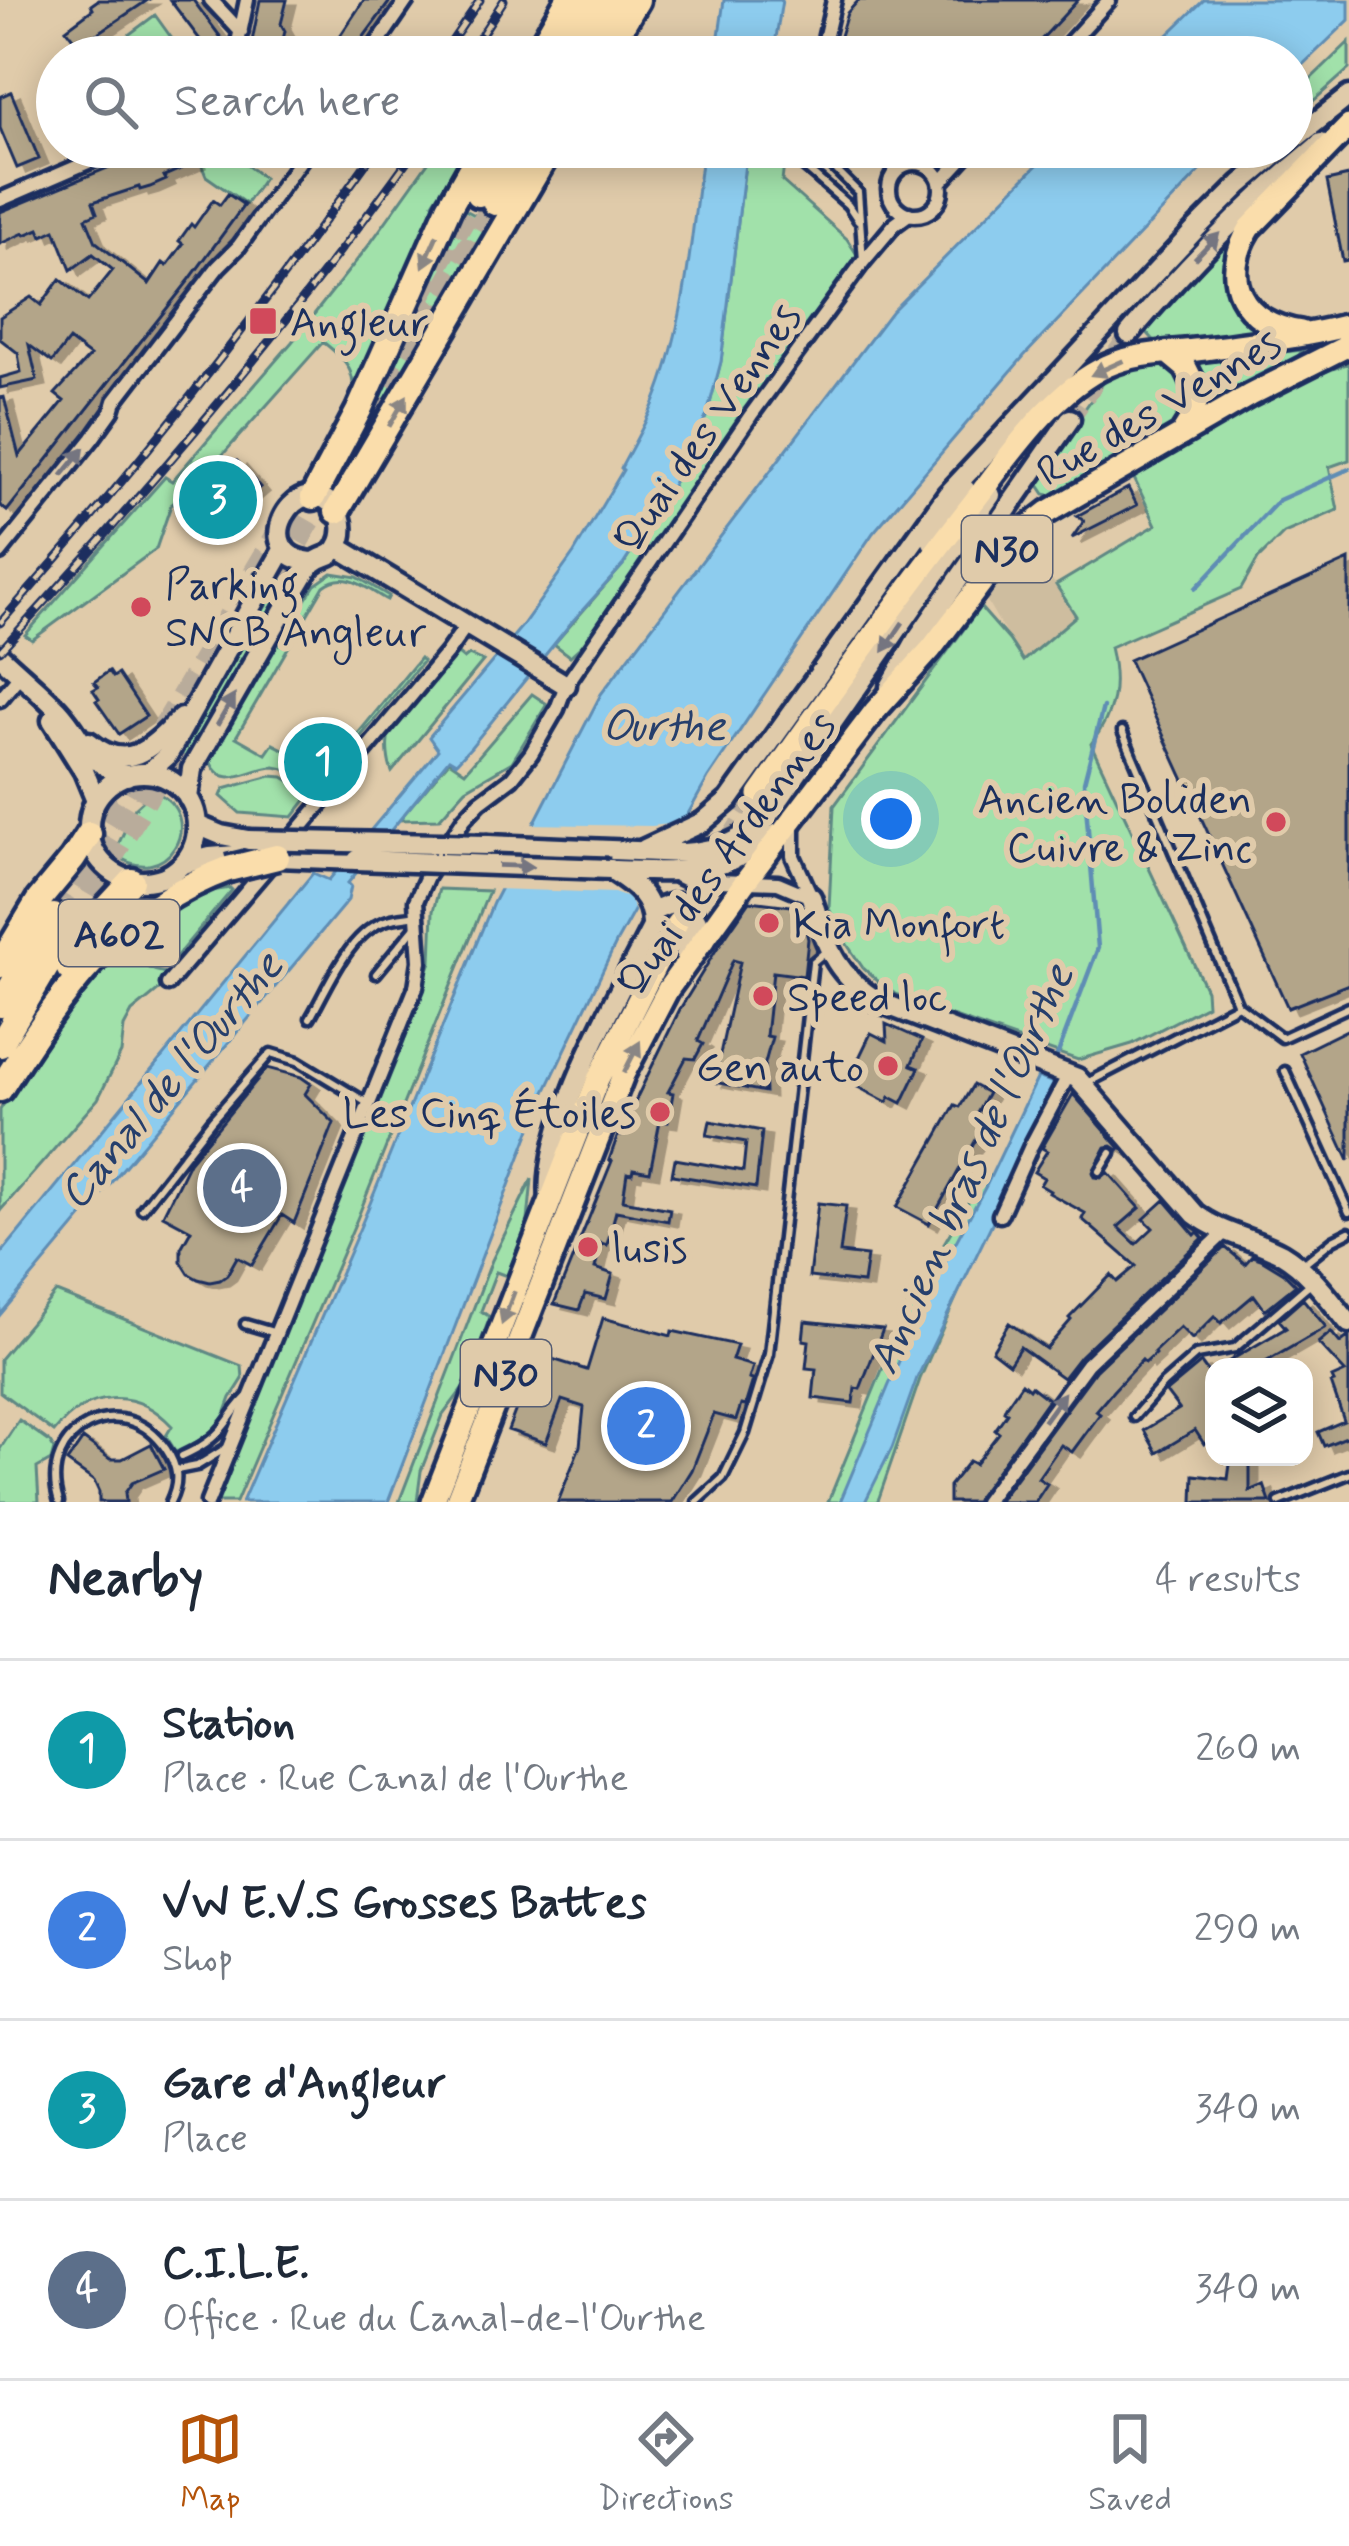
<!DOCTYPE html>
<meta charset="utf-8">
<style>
:root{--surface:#fff;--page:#f6f6f7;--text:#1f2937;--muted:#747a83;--line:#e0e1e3;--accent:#b45309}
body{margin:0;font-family:Mynerve,sans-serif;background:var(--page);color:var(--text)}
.controls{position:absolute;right:36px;bottom:36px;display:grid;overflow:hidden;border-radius:24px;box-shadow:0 6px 30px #0003}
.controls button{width:108px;height:108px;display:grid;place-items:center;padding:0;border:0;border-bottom:3px solid var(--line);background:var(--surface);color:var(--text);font:60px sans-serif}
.you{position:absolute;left:891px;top:819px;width:42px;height:42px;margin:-30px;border:9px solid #fff;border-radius:50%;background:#1a73e8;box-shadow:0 0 0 18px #1a73e833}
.badge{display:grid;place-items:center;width:78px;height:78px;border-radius:50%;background:var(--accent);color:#fff;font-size:39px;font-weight:700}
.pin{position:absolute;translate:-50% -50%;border:6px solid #fff;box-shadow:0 3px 12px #0006}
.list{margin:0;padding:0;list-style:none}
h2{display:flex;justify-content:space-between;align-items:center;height:156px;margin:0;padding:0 48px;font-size:51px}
h2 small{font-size:39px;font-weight:400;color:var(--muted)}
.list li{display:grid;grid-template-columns:78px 1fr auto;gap:36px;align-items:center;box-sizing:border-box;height:180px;padding:0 48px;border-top:3px solid var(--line)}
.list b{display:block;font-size:45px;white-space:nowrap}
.list p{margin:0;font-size:39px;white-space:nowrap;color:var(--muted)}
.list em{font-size:39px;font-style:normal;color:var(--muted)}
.icon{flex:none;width:66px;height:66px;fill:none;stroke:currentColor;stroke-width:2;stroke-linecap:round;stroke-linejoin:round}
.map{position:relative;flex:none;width:1349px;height:1502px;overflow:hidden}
.search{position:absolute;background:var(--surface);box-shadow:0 6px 30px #0003;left:36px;right:36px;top:36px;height:132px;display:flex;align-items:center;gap:30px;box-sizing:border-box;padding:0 42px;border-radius:66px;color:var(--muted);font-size:45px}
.sheet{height:876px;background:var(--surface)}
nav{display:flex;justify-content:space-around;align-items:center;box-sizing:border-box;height:168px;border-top:3px solid var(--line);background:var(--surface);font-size:33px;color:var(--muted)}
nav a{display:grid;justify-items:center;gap:6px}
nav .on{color:var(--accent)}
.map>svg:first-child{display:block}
.built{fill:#cebd9f}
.green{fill:#a1e1aa;stroke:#5e8884;stroke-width:3}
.water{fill:#8dccee;stroke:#5f8db4;stroke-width:3}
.pier{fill:#e0cbaa}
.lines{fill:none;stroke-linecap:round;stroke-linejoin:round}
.stream{stroke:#5f8db4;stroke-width:4.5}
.building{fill:#b3a589;stroke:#1b2f5e;stroke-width:3;filter:url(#shadow)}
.secondary-tunnel{stroke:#b9ac9b;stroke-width:18;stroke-dasharray:18 9;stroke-linecap:butt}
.primary-tunnel{stroke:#b9ac9b;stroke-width:21;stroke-dasharray:21 10;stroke-linecap:butt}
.highway-tunnel{stroke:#b9ac9b;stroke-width:24;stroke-dasharray:24 12;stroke-linecap:butt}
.lane-casing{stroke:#1b2f5e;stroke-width:15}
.street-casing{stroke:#1b2f5e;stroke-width:21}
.secondary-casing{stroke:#1b2f5e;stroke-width:27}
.primary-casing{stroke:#1b2f5e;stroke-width:30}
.highway-casing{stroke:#1b2f5e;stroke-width:33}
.lane{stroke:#e0cbaa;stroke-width:6}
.street{stroke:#e0cbaa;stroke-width:12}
.secondary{stroke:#e0cbaa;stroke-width:18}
.primary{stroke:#faddab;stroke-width:21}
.highway{stroke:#faddab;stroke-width:24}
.rail-casing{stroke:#1b2f5e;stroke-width:9}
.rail{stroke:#e0cbaa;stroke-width:4.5;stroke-dasharray:14;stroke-linecap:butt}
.secondary-bridge-casing{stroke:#1b2f5e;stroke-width:27;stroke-linecap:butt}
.highway-bridge-casing{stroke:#1b2f5e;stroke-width:33;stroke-linecap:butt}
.secondary-bridge{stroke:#e0cbaa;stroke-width:18}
.highway-bridge{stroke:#faddab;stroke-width:24}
.oneway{fill:#747580}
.oneway2{fill:#8a8684}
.poi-dot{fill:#d1495b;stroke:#e0cbaa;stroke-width:4.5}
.labels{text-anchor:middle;stroke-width:12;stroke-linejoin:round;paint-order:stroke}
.shield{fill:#e0cbaa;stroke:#565e75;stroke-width:3}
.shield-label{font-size:39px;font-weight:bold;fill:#1b2f5e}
.poi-label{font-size:42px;fill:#1b2f5e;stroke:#e0cbaa;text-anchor:start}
.street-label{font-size:42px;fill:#1b2f5e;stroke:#e0cbaa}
.water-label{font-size:45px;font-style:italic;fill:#263f6c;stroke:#e0cbaa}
</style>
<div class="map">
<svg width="1349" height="1502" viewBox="0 0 1349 1502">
<defs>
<filter id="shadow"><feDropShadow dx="9" dy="5" stdDeviation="0" flood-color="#0004"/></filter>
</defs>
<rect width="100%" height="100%" fill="#e0cbaa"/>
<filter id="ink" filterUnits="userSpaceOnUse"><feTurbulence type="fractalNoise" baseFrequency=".00833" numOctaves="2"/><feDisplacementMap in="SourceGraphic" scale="24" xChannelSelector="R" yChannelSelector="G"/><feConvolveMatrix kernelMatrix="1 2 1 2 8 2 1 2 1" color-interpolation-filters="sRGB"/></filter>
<g filter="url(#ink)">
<path class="built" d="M1028 543 1076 616 1022 662 984 596Z"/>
<path class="green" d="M155 15 183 54 180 57H136L123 39Z
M1349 42V69L1292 120V97Z
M194 147H227L233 155 264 178 246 204 206 176Z
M439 147H469L433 203 437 208 354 398C354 367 346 360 323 342L194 487 171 505 156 549 32 640 25 635 165 477 172 481 292 342 369 245Z
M747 147H786L782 181 847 239 861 261 597 632 570 656 554 644 623 565 665 500 707 415 721 361Z
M458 206 497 227 354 473 342 465Z
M1247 218 1228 262 1270 335 1266 337 1274 353 1303 350 1293 362 1325 372 1349 363V460L1329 467 1338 510 1284 533 1258 559 1241 589 1110 647C1119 685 1115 712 1091 744L1206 990 1207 1005 1132 1044 1078 1060 917 1004 888 990 863 968 838 931 829 908 834 806 980 607 1009 640 1023 661 1076 616 1056 585 1156 525 1125 459 1057 498 1045 494 1035 479 1111 372 1167 355 1144 329Z
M332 573 357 577 389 596 387 600C367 589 346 569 324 586L236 737 266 754 273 744 297 756 302 764 328 734 347 747 420 658 423 661 319 787 312 785 340 752 330 744 307 770 304 780C295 774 286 768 275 767 251 767 223 793 210 761L278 643 283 645 294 626 290 623 315 585Z
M281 580 290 585 189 761 180 754Z
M458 654 464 659 469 655 483 661 392 772C388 762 386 745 389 734 392 720 446 662 458 654Z
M532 694 547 704 512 762 466 789 439 819 399 820 449 761 465 772Z
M271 776 283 777 311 794 293 817 240 813 221 796 224 789Z
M154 791C211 817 165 894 115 854L117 847 135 808Z
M230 888 232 890 170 964C116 967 165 913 183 901 196 892 215 891 230 888Z
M439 889 489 891 357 1219 236 1502H212L431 962 433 911Z
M169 903C160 913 147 924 142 936 130 962 151 974 175 973L164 986 132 1012 124 1027 121 1053 98 1099 0 1211V1110L49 1032 79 990Z
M985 1174 1007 1183 920 1379 879 1498 877 1502H828L911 1299Z
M532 1179 528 1221 507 1276 496 1272 481 1311 490 1317 464 1387 443 1415 421 1471 417 1502H399L492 1260Z
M56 1292 242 1366 243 1379 231 1398 223 1420 210 1435 176 1452 166 1436 172 1426C135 1386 87 1391 54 1432L0 1392V1359Z
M19 1420 50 1442 54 1449 51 1460 37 1468 39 1502H0V1449Z"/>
<path class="water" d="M724 0H782L773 57H716Z
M1204 0H1349V20L1292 75V57H1145Z
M703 147H747L721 362 707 415 665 500 623 565 571 623 471 747 456 763 449 759 348 883 351 886 348 900 0 1315V1255L313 873 329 880 438 750 429 737 522 626 574 553 623 470 621 468C634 443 648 420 658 393 687 316 692 229 703 147Z
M1055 147H1223L1024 356 873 533 708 778 616 943 544 1094 388 1502H242L362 1223 493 903 601 694 891 312Z
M1038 1077 1059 1085 917 1378 892 1448 865 1502H840L925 1299 987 1184Z"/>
<path class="pier" d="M696 812 638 916 628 898 614 893 493 889 527 824 652 826 669 824Z"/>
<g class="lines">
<path class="stream" d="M1196 588 1279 500 1349 469
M1055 1061 1098 948 1084 782 1103 707"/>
</g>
<path class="building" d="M98 0H148L94 36 109 57H87L66 29 93 9 91 5Z
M170 0H193L225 43 210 53Z
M260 0H287L281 24 285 31 279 57H249Z
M364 0H391L349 57H326Z
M859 0H1078L1025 57H845L836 49 847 13Z
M11 92 39 159 17 168 0 128V97Z
M158 147H191L197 162 164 176 166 180 150 187 140 190 139 187 93 202 97 213 86 218 96 242 149 284 163 263 167 266 183 244 179 241 191 224 194 227 213 200 220 205 228 194 244 205 190 279 7 511 0 505V398L4 397 19 456 64 401 55 394 90 356 69 340 52 362 29 345 37 380 0 388V378L21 372 18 353 0 339V317L31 297 41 305 60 279 88 301 113 270 93 254 71 270 55 230 42 236 39 229 25 235 24 233 0 244V212Z
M1349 176V260L1343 261 1327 181Z
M237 461 260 487 200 539 177 513Z
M1128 488 1137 505 1072 538 1084 521 1077 516Z
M1349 560V984L1288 1008 1129 660Z
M109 671 113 677 118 674 146 716 119 734 96 701 99 699 93 690 98 687 94 682Z
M750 901 800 907 808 939 804 976 773 972 766 1036 772 1037 764 1067 765 1092 714 1082 740 962 733 960 698 1041 703 1044 695 1059 686 1058 668 1092 673 1093 668 1122 660 1121 650 1172 633 1169 632 1174 627 1173 623 1200 670 1209 668 1221 616 1211 607 1245 601 1243 595 1268 613 1274 606 1299 585 1294 579 1310 554 1304 612 1161 609 1160 618 1135 621 1136 638 1095 680 1009 716 950Z
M886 1024 922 1040 911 1065 919 1068 902 1103 890 1097 887 1102 858 1087 866 1068 856 1064 871 1033 887 1041Z
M1349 1029V1161L1300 1053Z
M267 1068 301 1077 311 1084 305 1094 334 1123 294 1223 282 1215 252 1265 237 1257 227 1275 220 1280 210 1282 198 1279 189 1274 181 1261V1248L191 1230 163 1215 189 1162Z
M973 1085 988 1093 976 1115 987 1120 929 1224 897 1207 955 1105 960 1107Z
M1073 1094 1120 1148 1118 1150 1112 1146 1106 1147 1093 1172 1095 1177 1101 1178 1108 1172 1140 1208 1118 1227 1136 1244 1153 1228 1144 1219 1165 1200 1195 1235 1198 1232 1203 1238 1080 1356 1063 1378 1020 1347 1009 1364 992 1351 1009 1323 1046 1349 1071 1320 1069 1318 1111 1275 1117 1282 1136 1266 1082 1219 1085 1213 1049 1193 1050 1191 1040 1185 1044 1178 1034 1172 1047 1151 1042 1148Z
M710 1121 762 1131 756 1188 672 1175 675 1159 743 1171 746 1142 707 1135Z
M818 1203 846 1206 840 1253 867 1256 863 1283 809 1277Z
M1225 1247 1245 1264 1252 1256 1261 1259 1284 1273 1296 1285 1265 1310 1254 1295 1221 1323 1215 1316 1192 1339 1180 1327 1154 1352 1155 1354 1145 1363 1142 1360 1113 1391 1096 1411 1100 1414 1072 1452 1061 1445 1038 1478 1047 1484 1035 1502H998L1095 1371Z
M1303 1299 1326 1327 1257 1367H1219L1286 1328 1279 1320Z
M603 1318 671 1336 672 1331 737 1345 732 1360 753 1366 749 1379 753 1380 745 1406 741 1405 736 1420 714 1414 692 1470 672 1502H558L580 1446 584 1407 562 1400 546 1443 508 1430 530 1372 536 1374 543 1356 587 1370Z
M805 1321 883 1329 860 1389 855 1388 853 1403 813 1398 816 1369 806 1368 809 1341 803 1340Z
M1331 1332 1340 1343 1349 1336V1436L1324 1446 1318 1432 1344 1421 1331 1383 1334 1382 1332 1378 1345 1372 1318 1343Z
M1201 1363 1212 1378 1208 1381 1214 1391V1438L1204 1444 1195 1430 1157 1453 1144 1430 1179 1409 1166 1392Z
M1022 1383 1029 1389 1031 1386 1048 1399 975 1502H949V1486L969 1461 975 1464 999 1433 995 1430 1007 1413 1004 1411 1006 1406Z
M83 1439 110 1459H122L151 1444 164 1469 132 1483 125 1493 126 1502H99V1492L94 1481 67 1462Z
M1231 1457H1250V1491L1264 1485 1270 1502H1193L1194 1475 1228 1479Z"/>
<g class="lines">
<path class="secondary-tunnel" d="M1070 419 1129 334"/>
<path class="primary-tunnel" d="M679 921 759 795"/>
<path class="highway-tunnel" d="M419 296 478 194
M279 572 495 203
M54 916 288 517
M71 926 176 747"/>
<g class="lane-casing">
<path id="lane" d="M813 147 858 192 863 261
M812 150 801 164 848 205 858 220
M376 974 415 927
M1238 1005 1282 1038 1349 1007
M310 1018C329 986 349 931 388 920 397 917 407 917 417 915
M1285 1071 1349 1212
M1087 1083 1238 1005 1122 731
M1100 1171 1111 1153
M142 1209 212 1120 271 1053 298 1061 369 1104
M1303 1264 1333 1240 1349 1232
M245 1324 276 1333
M1134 1417 1163 1384 1196 1355 1235 1348 1313 1281
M182 1456C198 1449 212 1441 223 1427 232 1416 238 1404 249 1395
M177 1470 197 1466 228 1447
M59 1502C36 1431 123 1385 166 1449 178 1467 180 1482 170 1502
M697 1502 723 1478 745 1433 769 1354 813 962 826 951
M1279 1502 1349 1474"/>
</g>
<g class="street-casing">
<path id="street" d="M211 0 241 32
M235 57 247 0
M368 57 407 0
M821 57 834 0
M1057 57 1109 0
M872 147 899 168
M889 189a26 26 0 1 1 52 0a26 26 0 1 1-52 0Z
M940 183 973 147
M0 200 123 147
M0 553 92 439 112 411 115 401 218 267 239 246 310 147
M0 699 20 675
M793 824V856L811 896
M289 842 446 654 466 626
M674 874 686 880 778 883 811 897
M168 984 272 862
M1000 1215 1031 1146 1069 1074
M208 1502 416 987 420 961 416 901 427 876 464 819 480 802 512 778 531 754 557 709 566 685 751 415 863 262 894 225 909 214
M985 1502 1087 1364 1225 1232"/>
</g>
<g class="secondary-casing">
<path id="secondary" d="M1292 141 1349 96
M1129 334C1188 264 1250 201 1321 143
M932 542 965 489
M338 547 566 685
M0 656C19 674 40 691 58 710 86 740 82 761 127 776
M890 687 917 639 1070 419
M52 720 84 771 96 800
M89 742C128 775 153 746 181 718
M148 773 167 756 284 548
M89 827a54 54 0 1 1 108 0a54 54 0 1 1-108 0Z
M188 798 192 769 298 585C302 579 308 566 315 562 323 555 332 558 338 546 344 536 344 520 337 510 299 460 241 558 315 562
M197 825 221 835 248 840
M488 845 684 853C719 850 745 841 769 814L991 495
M645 849 703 822 729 800 947 495 1196 229 1241 184 1285 147
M277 857 357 860
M183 864 210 857 236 855
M615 870C679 872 723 877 775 834
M811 897C828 947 831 970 877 1001L1077 1078 1195 1214C1221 1234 1253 1238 1282 1254 1309 1270 1329 1299 1349 1323
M652 912C673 901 686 898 697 921L685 954
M550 1199C542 1125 618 995 652 927 653 897 634 884 610 869"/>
</g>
<g class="primary-casing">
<path id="primary" d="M1301 332C1242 324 1218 279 1250 228L1349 126
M1168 353 1186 368 1199 394 1191 419 1181 435
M759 795C827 698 896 602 969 508 1006 461 1051 391 1107 366 1137 352 1173 353 1205 349 1254 343 1302 337 1349 325
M433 1502 598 1079 677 923
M456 1502 623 1075 668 989 745 882 875 711 931 649 1017 536 1048 512 1250 395 1349 345"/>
</g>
<g class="highway-casing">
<path id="highway" d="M535 57 568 0
M558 57 591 0
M581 57 615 0
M603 57 637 0
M478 194 506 147
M495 203 528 147
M313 497 359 410 449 207 483 147
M337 511 551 147
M0 965 39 900 73 859 89 834
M69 969 107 908 132 881
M0 1005 54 916
M0 1045 71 926
M0 1089C60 994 118 909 228 869"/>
</g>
<use href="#lane" class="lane"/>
<use href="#street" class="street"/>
<use href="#secondary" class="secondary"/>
<use href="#primary" class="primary"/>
<use href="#highway" class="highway"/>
<g class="rail-casing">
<path id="rail" d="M441 57 480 0
M467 57 504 0
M0 623C135 472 260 312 378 147
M0 651C149 490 290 325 417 147"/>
</g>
<use href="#rail" class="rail"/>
<g class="secondary-bridge-casing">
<path id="secondary-bridge" d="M248 840 488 845
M357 860 610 869"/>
</g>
<g class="highway-bridge-casing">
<path id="highway-bridge" d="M228 869 277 857"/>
</g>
<use href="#secondary-bridge" class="secondary-bridge"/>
<use href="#highway-bridge" class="highway-bridge"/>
</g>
<defs><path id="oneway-solid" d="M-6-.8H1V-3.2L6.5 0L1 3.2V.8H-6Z" transform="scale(3)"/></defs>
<g class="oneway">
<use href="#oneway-solid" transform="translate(1207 246) rotate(-46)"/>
<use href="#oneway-solid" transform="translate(73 462) rotate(-51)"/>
<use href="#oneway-solid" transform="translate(893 637) rotate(124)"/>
<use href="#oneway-solid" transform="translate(226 710) rotate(-60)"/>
<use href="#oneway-solid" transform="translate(516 866) rotate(2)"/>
<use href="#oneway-solid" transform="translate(1054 1407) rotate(-54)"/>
</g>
<g class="oneway2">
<use href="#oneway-solid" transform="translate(430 251) rotate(114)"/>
<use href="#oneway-solid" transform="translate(1107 368) rotate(156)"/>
<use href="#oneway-solid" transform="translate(398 411) rotate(-60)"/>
<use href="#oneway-solid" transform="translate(632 1057) rotate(-63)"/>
<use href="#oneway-solid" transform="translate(508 1308) rotate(111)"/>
</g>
</g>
<g class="poi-dot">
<rect x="248" y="306" width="30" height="30" rx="6"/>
<circle cx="141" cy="607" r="12"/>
<circle cx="1276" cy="822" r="12"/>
<circle cx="769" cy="923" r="12"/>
<circle cx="763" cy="996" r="12"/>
<circle cx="888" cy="1066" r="12"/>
<circle cx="660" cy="1112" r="12"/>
<circle cx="588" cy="1247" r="12"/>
</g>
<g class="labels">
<g class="shield">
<rect x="962" y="516" width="90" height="66" rx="9"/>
<rect x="59" y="900" width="120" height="66" rx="9"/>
<rect x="461" y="1340" width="90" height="66" rx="9"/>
</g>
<g class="shield-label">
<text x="1007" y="563">N30</text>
<text x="119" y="947">A602</text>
<text x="506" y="1387">N30</text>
</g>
<g class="poi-label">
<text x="290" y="336">Angleur</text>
<text x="165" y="598">Parking<tspan x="165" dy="48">SNCB Angleur</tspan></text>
<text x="1252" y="813" text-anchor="end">Ancien Boliden<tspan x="1252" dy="48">Cuivre &amp; Zinc</tspan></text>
<text x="793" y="938">Kia Monfort</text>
<text x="787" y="1011">Speed loc</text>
<text x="864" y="1081" text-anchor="end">Gen auto</text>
<text x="636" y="1127" text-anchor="end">Les Cinq Étoiles</text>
<text x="612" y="1262">lusis</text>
</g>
<g class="street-label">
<text transform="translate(1158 406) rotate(-30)" y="15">Rue des Vennes</text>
<text transform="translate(706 427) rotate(-55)" y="15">Quai des Vennes</text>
<text transform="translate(725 853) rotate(-54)" y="15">Quai des Ardennes</text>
</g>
<g class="water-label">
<text x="664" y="740">Ourthe</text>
<text transform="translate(169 1079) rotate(-50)" y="16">Canal de l'Ourthe</text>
<text transform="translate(969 1168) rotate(-66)" y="16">Ancien bras de l'Ourthe</text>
</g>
</g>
</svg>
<div class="controls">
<button><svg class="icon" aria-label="layers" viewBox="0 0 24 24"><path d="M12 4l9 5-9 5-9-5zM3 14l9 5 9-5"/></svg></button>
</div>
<div class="you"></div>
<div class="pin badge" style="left:323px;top:762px;background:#0f9aa8">1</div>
<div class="pin badge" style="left:646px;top:1426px;background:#3f7fe0">2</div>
<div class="pin badge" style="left:218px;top:500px;background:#0f9aa8">3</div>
<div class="pin badge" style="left:242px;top:1188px;background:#5c6f8a">4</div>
<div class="search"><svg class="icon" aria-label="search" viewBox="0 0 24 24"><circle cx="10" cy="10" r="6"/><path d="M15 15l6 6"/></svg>Search here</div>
</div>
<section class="sheet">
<h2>Nearby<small>4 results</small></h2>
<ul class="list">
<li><span class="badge" style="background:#0f9aa8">1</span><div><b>Station</b><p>Place · Rue Canal de l'Ourthe</p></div><em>260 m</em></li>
<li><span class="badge" style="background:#3f7fe0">2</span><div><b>VW E.V.S Grosses Battes</b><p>Shop</p></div><em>290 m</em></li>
<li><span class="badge" style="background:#0f9aa8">3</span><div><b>Gare d'Angleur</b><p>Place</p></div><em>340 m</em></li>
<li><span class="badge" style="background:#5c6f8a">4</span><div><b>C.I.L.E.</b><p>Office · Rue du Canal-de-l'Ourthe</p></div><em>340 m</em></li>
</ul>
</section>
<nav>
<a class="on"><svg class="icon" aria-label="map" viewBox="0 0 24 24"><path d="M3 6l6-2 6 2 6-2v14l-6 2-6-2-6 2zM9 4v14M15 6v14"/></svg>Map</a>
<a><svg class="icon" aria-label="directions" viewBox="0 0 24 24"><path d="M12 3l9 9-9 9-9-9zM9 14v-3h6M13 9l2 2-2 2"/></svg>Directions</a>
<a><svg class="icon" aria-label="saved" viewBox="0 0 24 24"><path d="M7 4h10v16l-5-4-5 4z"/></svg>Saved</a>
</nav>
